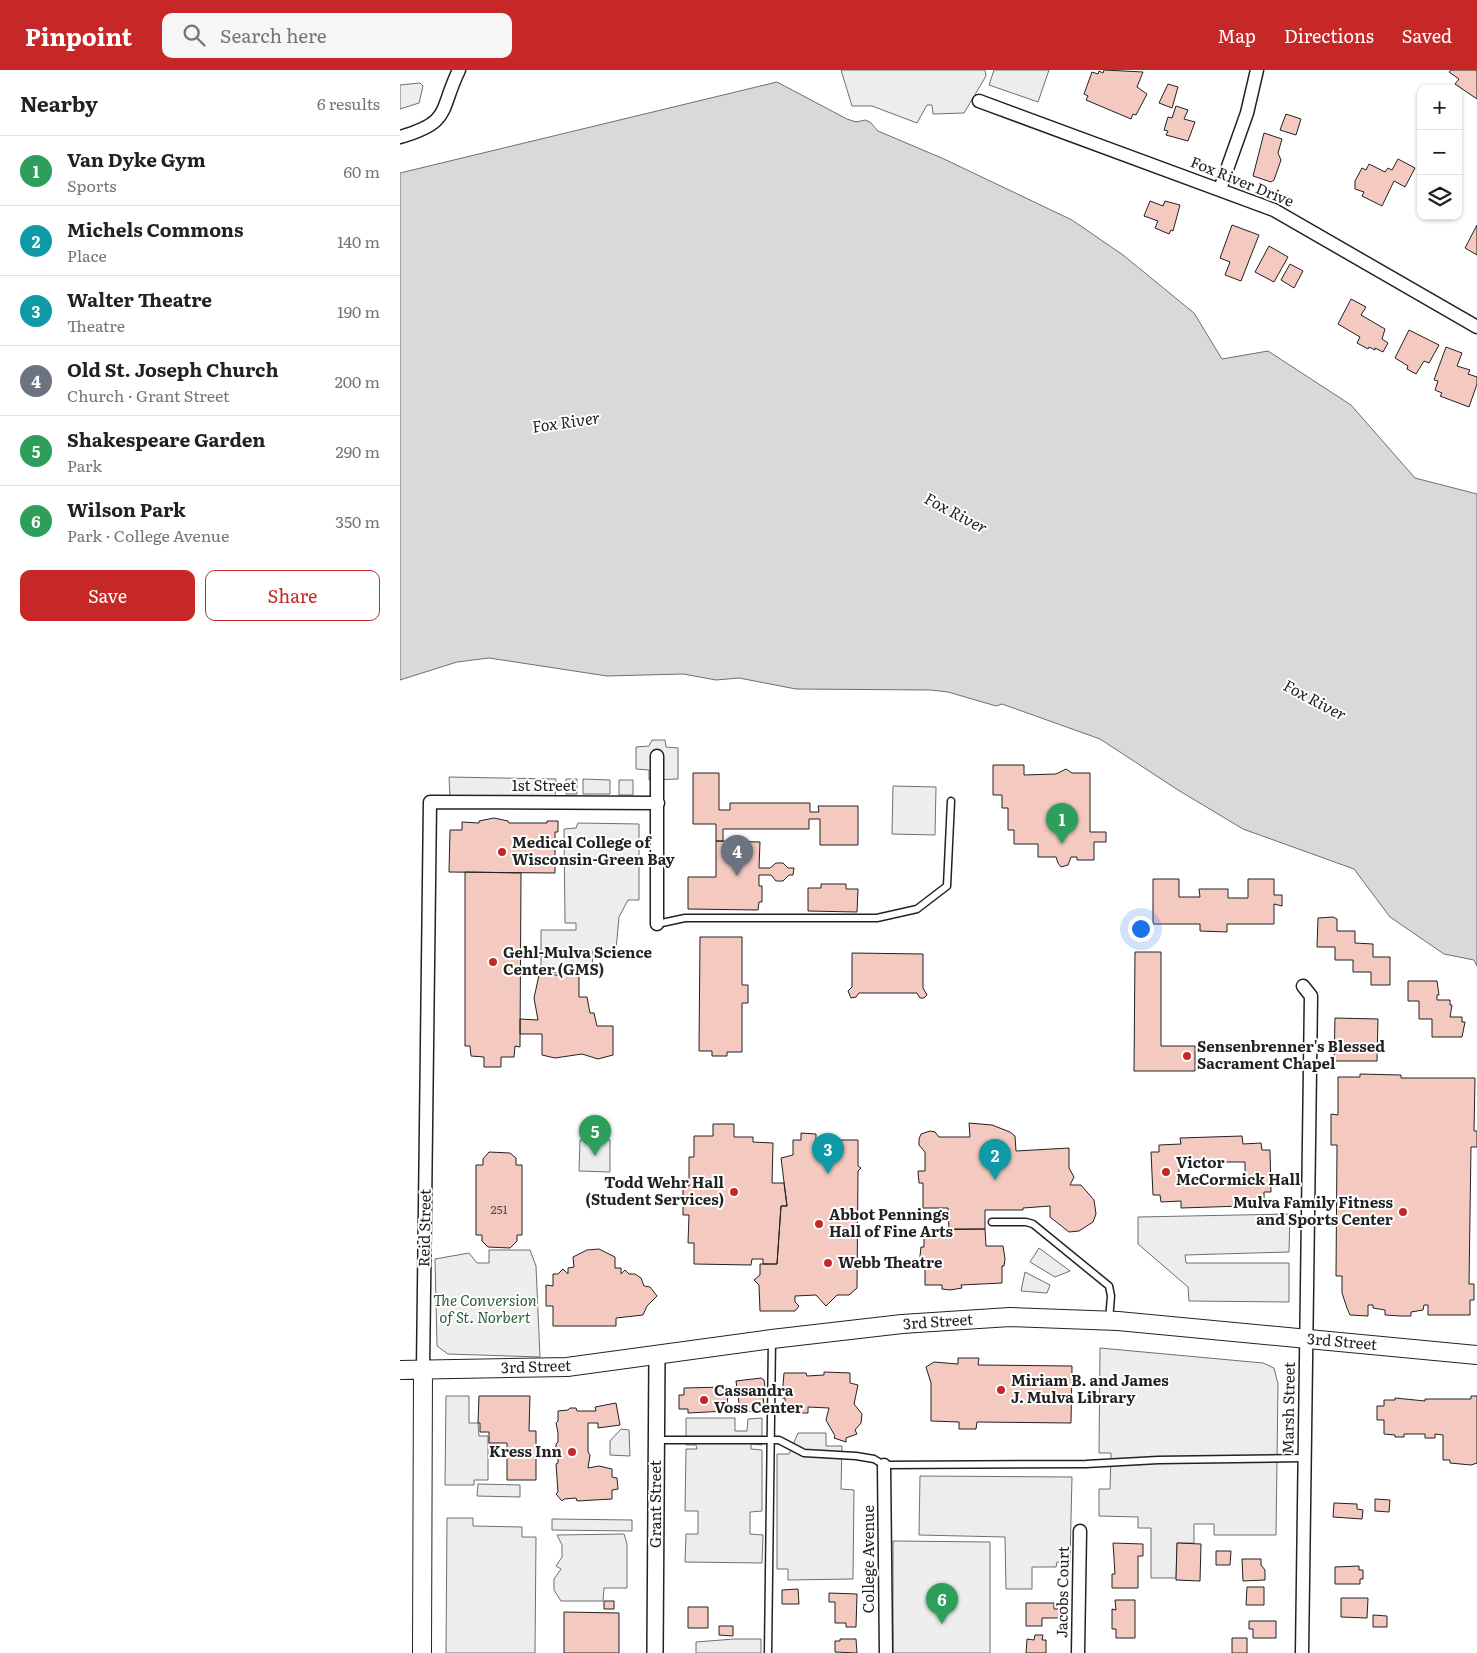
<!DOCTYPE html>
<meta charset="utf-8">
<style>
:root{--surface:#fff;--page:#f6f6f6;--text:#202124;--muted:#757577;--line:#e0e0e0;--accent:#c62828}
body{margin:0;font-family:Literata,serif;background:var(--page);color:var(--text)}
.controls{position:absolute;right:15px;top:15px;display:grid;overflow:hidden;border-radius:10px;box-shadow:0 1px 4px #0004}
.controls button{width:45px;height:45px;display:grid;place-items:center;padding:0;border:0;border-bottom:1px solid var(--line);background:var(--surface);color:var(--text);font:25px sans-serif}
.you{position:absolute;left:740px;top:858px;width:18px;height:18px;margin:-12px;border:4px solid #fff;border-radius:50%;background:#1a73e8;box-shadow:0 0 0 8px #1a73e833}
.badge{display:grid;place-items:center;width:32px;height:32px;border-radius:50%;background:var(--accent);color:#fff;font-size:16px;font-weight:700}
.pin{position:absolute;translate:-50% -41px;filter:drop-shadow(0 1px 2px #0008)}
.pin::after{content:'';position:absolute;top:26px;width:18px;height:15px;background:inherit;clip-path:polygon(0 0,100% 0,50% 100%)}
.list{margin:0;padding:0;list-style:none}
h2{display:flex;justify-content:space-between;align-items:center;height:65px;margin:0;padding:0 20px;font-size:21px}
h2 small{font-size:16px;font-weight:400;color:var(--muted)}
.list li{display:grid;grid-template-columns:32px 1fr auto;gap:15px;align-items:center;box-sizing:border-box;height:70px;padding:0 20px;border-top:1px solid var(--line)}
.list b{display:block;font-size:19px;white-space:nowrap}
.list p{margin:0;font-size:16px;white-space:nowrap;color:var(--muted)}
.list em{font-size:16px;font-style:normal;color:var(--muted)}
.actions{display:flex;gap:10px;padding:15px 20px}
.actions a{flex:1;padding:11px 0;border:1px solid var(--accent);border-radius:10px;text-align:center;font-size:18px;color:var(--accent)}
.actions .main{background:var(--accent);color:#fff}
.icon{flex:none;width:28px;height:28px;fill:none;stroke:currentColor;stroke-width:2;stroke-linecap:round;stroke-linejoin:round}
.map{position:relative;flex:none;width:1077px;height:1583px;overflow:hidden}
header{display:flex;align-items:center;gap:30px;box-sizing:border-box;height:70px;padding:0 25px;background:var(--accent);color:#fff}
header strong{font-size:24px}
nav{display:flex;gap:28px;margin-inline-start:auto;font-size:18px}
.search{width:350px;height:45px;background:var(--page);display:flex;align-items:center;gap:12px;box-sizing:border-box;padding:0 18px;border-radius:10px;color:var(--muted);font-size:19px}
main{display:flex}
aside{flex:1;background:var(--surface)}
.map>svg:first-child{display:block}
.green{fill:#eee;stroke:#6f6f6f}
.parking{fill:#ededed;stroke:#6f6f6f}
.water{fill:#d9d9d9;stroke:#6f6f6f}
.building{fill:#f3c9c0;stroke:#222;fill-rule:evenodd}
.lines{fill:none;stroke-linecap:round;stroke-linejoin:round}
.service-casing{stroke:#222;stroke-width:9}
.minor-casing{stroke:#222;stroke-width:15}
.tertiary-casing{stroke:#222;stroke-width:18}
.secondary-casing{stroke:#222;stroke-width:20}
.service{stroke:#fff;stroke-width:6}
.minor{stroke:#fff;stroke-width:12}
.tertiary{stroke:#fff;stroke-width:15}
.secondary{stroke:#fff;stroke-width:18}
.poi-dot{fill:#c62828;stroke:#fff;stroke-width:2}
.labels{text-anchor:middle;stroke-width:4;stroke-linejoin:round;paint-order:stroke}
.number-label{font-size:12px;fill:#564c4a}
.street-label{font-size:15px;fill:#222;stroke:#fff}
.poi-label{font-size:15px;font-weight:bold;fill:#222;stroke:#fff;text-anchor:start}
.park-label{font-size:15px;font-style:italic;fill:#2f5e38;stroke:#fff}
.water-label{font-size:16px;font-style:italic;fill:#222;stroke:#fff}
</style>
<header>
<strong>Pinpoint</strong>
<div class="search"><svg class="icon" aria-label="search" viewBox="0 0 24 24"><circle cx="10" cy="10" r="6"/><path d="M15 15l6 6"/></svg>Search here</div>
<nav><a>Map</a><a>Directions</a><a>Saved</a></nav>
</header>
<main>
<aside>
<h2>Nearby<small>6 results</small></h2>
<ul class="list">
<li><span class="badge" style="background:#2e9e5b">1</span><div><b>Van Dyke Gym</b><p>Sports</p></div><em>60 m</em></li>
<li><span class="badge" style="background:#0f9aa8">2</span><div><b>Michels Commons</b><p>Place</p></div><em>140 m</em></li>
<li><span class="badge" style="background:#0f9aa8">3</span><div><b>Walter Theatre</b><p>Theatre</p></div><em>190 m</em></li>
<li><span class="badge" style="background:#6b7280">4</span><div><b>Old St. Joseph Church</b><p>Church · Grant Street</p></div><em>200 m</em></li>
<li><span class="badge" style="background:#2e9e5b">5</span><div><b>Shakespeare Garden</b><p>Park</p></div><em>290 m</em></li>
<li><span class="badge" style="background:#2e9e5b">6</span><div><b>Wilson Park</b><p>Park · College Avenue</p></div><em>350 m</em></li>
</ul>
<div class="actions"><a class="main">Save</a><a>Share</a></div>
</aside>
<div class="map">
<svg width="1077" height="1583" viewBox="0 0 1077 1583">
<rect width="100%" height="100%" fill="#fff"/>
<path class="green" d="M20 13 23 16 19 33 0 39V15Z
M493 716 536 717 535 765 492 764Z
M180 1070H210V1102L179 1101Z
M89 1180H130L136 1196 140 1287 48 1284 37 1276 35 1189 69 1183 77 1193H89Z
M493 1471 590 1472V1583H493Z"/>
<path class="parking" d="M441 0H585L586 6 564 43 533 44 532 35H527L517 53 472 36H452Z
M594 0H649L638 32 589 15Z
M252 670H265L266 677 278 678V709L249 710V700L236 699V677L249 676Z
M49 707 156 709 155 727H50Z
M166 709H177V724H166Z
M183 709 210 710V724H183Z
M219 710H233V725H219Z
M178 753 239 754V830H228L219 847 216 880H193L192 902 141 903V860H176V853H165L164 759 176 758Z
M890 1144 889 1182 785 1185 786 1193H889V1232L789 1231 788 1217 738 1174V1147Z
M639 1178 670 1201 655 1207 630 1192Z
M625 1202 650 1215 647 1223 621 1221Z
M700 1278 863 1293 874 1298 878 1314 876 1465H814V1454H794V1473H777L776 1508H751V1458H738V1447L699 1446V1419H710L711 1383H699Z
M46 1326H69V1353H78L79 1366H88V1410H74V1415H45Z
M286 1348H335V1361H347L348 1349 362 1348V1375L351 1374V1379L362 1380V1441L350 1442V1464L363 1465 362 1493 285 1492 286 1464H298V1441H285L286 1379H297L296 1375H286Z
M221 1359 229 1360 230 1386 210 1385V1371Z
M398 1363H426V1376H442L441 1419 454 1420 453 1509 388 1510V1499H377V1384H389Z
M520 1406 672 1407 670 1492H657L656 1497H632V1519H606L605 1467 519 1465Z
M78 1414 120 1415V1427L77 1426Z
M47 1448H73V1456L122 1457V1467H136L135 1583H46Z
M152 1449 232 1450V1461L152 1460Z
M224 1464 227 1474V1518H204L203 1531H161L154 1520V1509L161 1499 156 1496 162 1487V1475L157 1465Z
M334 1569H361V1583H296V1572Z"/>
<path class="water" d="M377 12 447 49 456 52 465 50 470 52 478 61 544 89 672 150 723 185 794 243 822 289 868 281 951 335 1015 408 1077 424V896L1074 890 1044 884 990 847 954 799 843 759 778 720 700 669 602 634 596 636 548 622 531 620 396 619 339 608 316 610 283 604 207 606 89 588 57 592 0 610V103Z"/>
<path class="building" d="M704 0 743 2 737 17 747 24 736 45 733 44 731 49 686 30 688 26 684 24 692 2 698 4 699 1 703 3Z
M1051 0H1077V29L1055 14 1059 9 1049 2Z
M768 14 778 17 772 38 759 33Z
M776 36 788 40 784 49 795 52 788 71 766 65 768 61 764 60 768 47 772 48Z
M886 44 901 49 896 65 880 60Z
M864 63 882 69 878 83 881 90 874 110 871 112 853 106Z
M998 89 1015 98 1005 117 994 111 982 136 962 126 964 122 955 119V111L962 98 966 100 969 94 985 102 988 98 992 100Z
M750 131 763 136 765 131 780 135 773 161 771 160 769 164 755 158 758 151 744 146Z
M832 155 859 165 841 211 825 205 830 192 820 188Z
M1077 155V185L1065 178Z
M869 176 888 187 874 212 855 202Z
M890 194 903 201 894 218 881 210Z
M951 229 966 237 961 245 985 259 982 269 988 273 983 282 975 278V280L969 277 968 279 957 273 960 267 938 254Z
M1009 260 1039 275 1029 293 1024 291 1016 304 1007 299 1008 296 995 288Z
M1046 277 1062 283 1057 296 1070 300 1068 304 1077 307V314L1069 337 1040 326 1042 323 1035 320 1038 311 1034 310Z
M593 695H624V705L656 704 666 699 672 703H690V762H706V772H694V790H677V787H671L668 795 661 797 658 793 656 787H638V774H614V760H608V738H602V725H593Z
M293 703H319V740H330V733H410V742H419L418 736H458V775H420V749H409V759H323V771H316V754H293Z
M94 748 108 751 109 753H147V751H158V762H155V803L49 802 50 760H62V752L79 753V751Z
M316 771 360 772 359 798H370L376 793H383L388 798H394L393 805H389L383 811H376L371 805H359V816H362V832H359L358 840 288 839V807H316Z
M65 802 121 803 120 977 115 976 114 987H101V997H84V987L71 986 70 976H65Z
M753 809H779V827H800L799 819H828V828H848V809H874V825H882V836L874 834V854H827V862L800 861V854H753Z
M421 814H446V819H458L457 842 408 841V818H421Z
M933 847 937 849V861H955V873L973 874V887H990V915H971V902H953V890H935V877H917L918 848Z
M300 867H342V915H348V933H342V982H327V986H312V981H299Z
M735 882H761V976H795V1001H734Z
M452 883 523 884V918L527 925 524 928H520L517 923H459L456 927 451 928 448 921 452 917Z
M139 905H179V927H187L190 943H194L197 956H213V985L198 989 182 984 155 988 142 985V964H120V949L138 950 134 928Z
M1008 911H1037L1039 925H1037V930H1050V935H1052L1050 947H1062V952H1065L1062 967H1032V949H1019V931H1008Z
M935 948 978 949 977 991H934Z
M960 1004 1001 1005V1008H1075L1074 1061H1077V1077H1071L1069 1214H1074V1230H1070V1245H1028V1235H1024L1023 1240 1011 1242V1246H1001L985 1245V1240L973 1238V1235H968V1246L950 1245 947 1238 942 1223V1206H936L937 1075H931V1044L938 1045V1007H960Z
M569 1053 592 1055 610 1062 615 1066 616 1081 669 1078V1098L674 1107 670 1115H681L694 1130 696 1144 693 1152 679 1161 669 1162 650 1147V1136L623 1138V1140H585V1159H549L548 1138H523V1113H519L518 1101H525V1082L519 1075V1069L521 1064 530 1061 535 1062 539 1067H570Z
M313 1054H334V1067H353V1072L373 1073 372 1113H384L387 1136H381L377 1194H363V1189H352L351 1195 294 1194V1173H288L289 1145H283V1116H289V1087H294V1066H313Z
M401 1063 416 1064V1070H458V1096L461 1098 458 1101 457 1218 449 1225H437L426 1236 416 1225 395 1226V1232L399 1236 395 1241H360L359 1215 354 1210 360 1205V1194H377L381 1136H387L381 1088 393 1085V1070H401Z
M842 1066 843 1074 861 1073 862 1080H870L871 1122H864V1129L842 1130V1136L781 1138V1131L761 1132 760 1125H753L751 1082H759V1075L781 1074 780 1068ZM828 1092H845V1111L779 1113V1093Z
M89 1082 110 1083 116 1088V1095H122V1165H117V1171L110 1178 88 1177 82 1171V1165H76V1095H83V1089Z
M585 1159 586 1176H603L605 1189 604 1196H602V1213L561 1215 562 1218 550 1220 542 1219V1215H525V1198H522L520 1186 521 1177H524V1160Z
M199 1179 215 1187V1198H221V1204L225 1200 229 1204H235L241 1208 244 1216 250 1217 257 1226 247 1236 243 1245 216 1248V1256H153V1236H146V1215L153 1216V1204H158L163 1199 168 1204V1198L174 1197 173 1187 187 1180Z
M558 1288H579L578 1295 672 1296 671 1353 577 1352 576 1359H559V1352L531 1351V1313L526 1297 534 1292 558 1294Z
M424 1302 450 1303V1313L458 1315 454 1334 462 1344 461 1353 455 1360 457 1364 446 1368V1372L434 1368 435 1366 426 1350 429 1338 408 1337V1343H385V1328H382L384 1303H406L407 1306 424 1305Z
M361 1308 364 1310 365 1316 362 1319 365 1342 340 1341 336 1311Z
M325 1317 328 1326 326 1341 288 1343V1339H279V1325H284V1318Z
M79 1326H130L129 1361H136V1410H107V1373H89V1362H80V1353H78Z
M1071 1326H1077V1393L1071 1395 1050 1393V1390H1043V1365L1035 1364V1368H1025V1364H1004V1367H995V1365L984 1364V1350H977V1336H984V1330H995V1328L1025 1331V1329H1071Z
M216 1333 220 1355 198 1358V1353H188V1382L190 1385 188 1398 199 1396 212 1399V1407L217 1408 218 1419 212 1420V1429L177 1431 176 1428 164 1429 162 1431 156 1424 158 1422 156 1394 158 1393V1384L156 1382V1374L158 1372V1363L156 1353 158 1351V1341L168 1340 170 1338H176L177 1341H196L195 1337Z
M975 1429 990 1430 989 1442 975 1441Z
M934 1433 957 1434V1439L963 1440 962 1449 933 1447Z
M713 1473 743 1474V1486H738V1518H712V1504H715Z
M777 1473 801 1474 800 1511 776 1510Z
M816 1481H831L830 1495H816Z
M842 1489H861V1495L865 1500V1510L843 1511Z
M959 1496V1500H963V1509H960V1514H935V1497Z
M847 1517H864V1535H846Z
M398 1519 399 1534H382V1520Z
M429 1523 457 1524 456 1557H446V1553H435V1532H429Z
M941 1528H968L967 1548 941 1547Z
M715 1530H735V1568H716V1559H712V1539L716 1540Z
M204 1531H214V1539H204Z
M626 1533H654V1539H661V1548H642V1556H626Z
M288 1537H308V1558H288Z
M164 1542 219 1543V1583H164Z
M973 1545 987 1546V1557H973Z
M849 1551H876V1568H853V1559H849Z
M319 1556H333V1566L319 1565Z
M635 1565H643L642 1570H646V1583H626L627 1569 634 1570Z
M832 1568H847V1583H832Z
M440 1569H456L457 1583 435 1582V1571H440Z"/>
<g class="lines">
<g class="service-casing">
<path id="service" d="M257 854 285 848H477L517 839 547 816 551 731
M592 1152H626L633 1154 709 1216 711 1226 709 1250
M257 1370H379L404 1383 456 1386 474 1389 484 1395 686 1394 758 1390 904 1388
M368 1583 372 1269"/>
</g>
<g class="minor-casing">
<path id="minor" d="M579 31 874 140 1077 257
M0 67C52 52 39 41 59 0
M820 119 847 43 857 0
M257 854V686
M23 1300 30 732 258 733
M484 1395 486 1583
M678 1583 680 1461
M902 1583 911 926 903 916"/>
</g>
<g class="tertiary-casing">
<path id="tertiary" d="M255 1583 257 1285"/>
</g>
<g class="secondary-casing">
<path id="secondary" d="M0 1300 167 1297 372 1269 502 1254 610 1247 718 1251 1077 1285
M22 1583 23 1300"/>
</g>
<use href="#service" class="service"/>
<use href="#minor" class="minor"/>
<use href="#tertiary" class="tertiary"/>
<use href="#secondary" class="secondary"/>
</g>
<g class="poi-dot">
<circle cx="102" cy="782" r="5"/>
<circle cx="93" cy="892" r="5"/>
<circle cx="787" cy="986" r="5"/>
<circle cx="766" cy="1102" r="5"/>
<circle cx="334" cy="1122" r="5"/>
<circle cx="1003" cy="1142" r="5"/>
<circle cx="419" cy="1154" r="5"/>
<circle cx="428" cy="1193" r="5"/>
<circle cx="601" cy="1320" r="5"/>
<circle cx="304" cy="1330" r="5"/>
<circle cx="172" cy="1382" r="5"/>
</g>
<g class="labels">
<g class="number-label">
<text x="99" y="1144">251</text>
</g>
<g class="street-label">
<text transform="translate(842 112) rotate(22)" y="5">Fox River Drive</text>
<text x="144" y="721">1st Street</text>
<text transform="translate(25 1158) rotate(-89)" y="5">Reid Street</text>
<text transform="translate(538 1252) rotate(-4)" y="5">3rd Street</text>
<text transform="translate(942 1272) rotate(5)" y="5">3rd Street</text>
<text transform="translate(136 1297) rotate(-2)" y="5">3rd Street</text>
<text transform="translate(889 1338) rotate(-89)" y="5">Marsh Street</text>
<text transform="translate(256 1434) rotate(-90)" y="5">Grant Street</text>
<text transform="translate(469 1489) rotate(-90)" y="5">College Avenue</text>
<text transform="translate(663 1522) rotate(-89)" y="5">Jacobs Court</text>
</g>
<g class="poi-label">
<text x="112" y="778">Medical College of<tspan x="112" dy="17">Wisconsin-Green Bay</tspan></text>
<text x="103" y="888">Gehl-Mulva Science<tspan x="103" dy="17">Center (GMS)</tspan></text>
<text x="797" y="982">Sensenbrenner's Blessed<tspan x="797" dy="17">Sacrament Chapel</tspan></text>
<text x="776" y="1098">Victor<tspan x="776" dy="17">McCormick Hall</tspan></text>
<text x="324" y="1118" text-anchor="end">Todd Wehr Hall<tspan x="324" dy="17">(Student Services)</tspan></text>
<text x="993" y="1138" text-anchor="end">Mulva Family Fitness<tspan x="993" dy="17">and Sports Center</tspan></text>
<text x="429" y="1150">Abbot Pennings<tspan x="429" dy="17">Hall of Fine Arts</tspan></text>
<text x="438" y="1198">Webb Theatre</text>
<text x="611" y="1316">Miriam B. and James<tspan x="611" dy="17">J. Mulva Library</tspan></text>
<text x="314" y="1326">Cassandra<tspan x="314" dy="17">Voss Center</tspan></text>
<text x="162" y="1387" text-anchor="end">Kress Inn</text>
</g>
<g class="park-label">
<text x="85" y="1236">The Conversion<tspan x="85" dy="17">of St. Norbert</tspan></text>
</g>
<g class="water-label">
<text transform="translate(166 352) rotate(-8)" y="6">Fox River</text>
<text transform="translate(556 443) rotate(28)" y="6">Fox River</text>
<text transform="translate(915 630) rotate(28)" y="6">Fox River</text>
</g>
</g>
</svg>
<div class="controls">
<button>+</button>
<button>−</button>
<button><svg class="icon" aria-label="layers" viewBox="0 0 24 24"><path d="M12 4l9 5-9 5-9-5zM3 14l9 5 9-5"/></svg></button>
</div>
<div class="you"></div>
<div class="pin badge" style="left:662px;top:774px;background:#2e9e5b">1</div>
<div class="pin badge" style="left:595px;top:1110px;background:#0f9aa8">2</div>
<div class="pin badge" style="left:428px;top:1104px;background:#0f9aa8">3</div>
<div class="pin badge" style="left:337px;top:806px;background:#6b7280">4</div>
<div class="pin badge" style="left:195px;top:1086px;background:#2e9e5b">5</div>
<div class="pin badge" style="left:542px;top:1554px;background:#2e9e5b">6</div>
</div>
</main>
